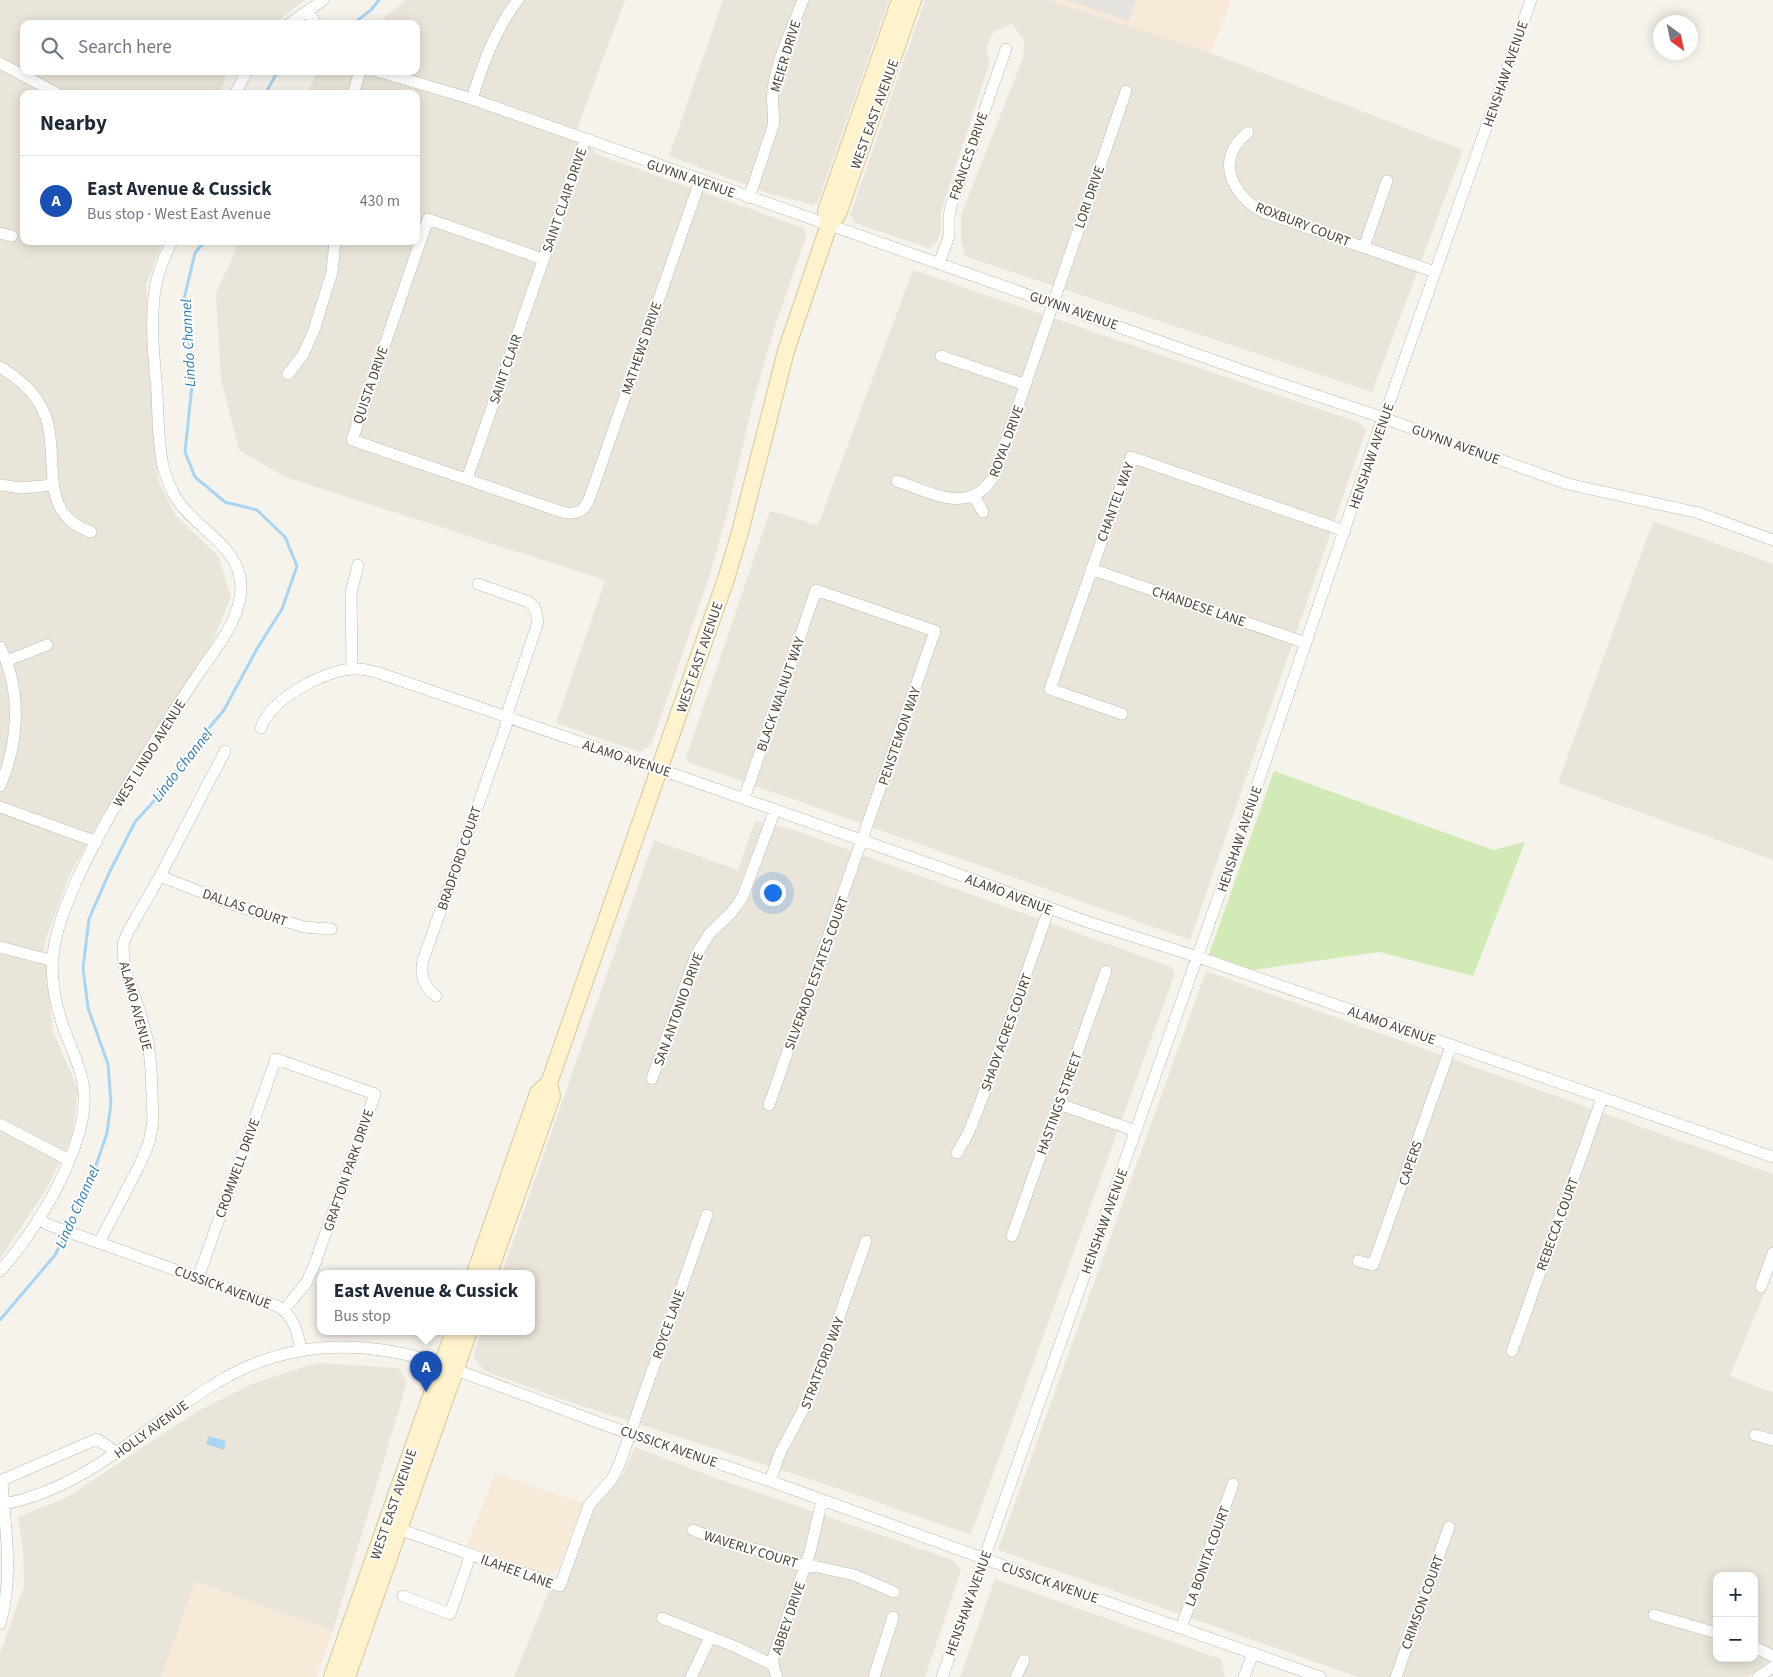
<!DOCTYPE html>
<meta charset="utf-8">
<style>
:root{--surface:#fff;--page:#f6f6f7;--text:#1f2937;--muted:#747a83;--line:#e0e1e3;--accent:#0f766e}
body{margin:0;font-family:"Source Sans 3",sans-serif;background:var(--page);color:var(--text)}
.controls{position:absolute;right:15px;bottom:15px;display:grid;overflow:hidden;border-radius:10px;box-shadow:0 2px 12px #0003}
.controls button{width:45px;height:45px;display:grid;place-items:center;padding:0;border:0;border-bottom:1px solid var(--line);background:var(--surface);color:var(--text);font:25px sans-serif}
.compass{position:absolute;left:1653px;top:15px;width:45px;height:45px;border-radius:50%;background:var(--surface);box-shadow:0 2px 12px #0003;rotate:147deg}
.you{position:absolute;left:772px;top:892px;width:18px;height:18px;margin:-12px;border:4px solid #fff;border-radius:50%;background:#1a73e8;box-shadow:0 0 0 8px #1a73e833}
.badge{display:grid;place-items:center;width:32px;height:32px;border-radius:50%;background:var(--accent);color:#fff;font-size:16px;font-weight:700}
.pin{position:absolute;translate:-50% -41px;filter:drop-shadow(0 1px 2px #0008)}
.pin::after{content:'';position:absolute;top:26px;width:18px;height:15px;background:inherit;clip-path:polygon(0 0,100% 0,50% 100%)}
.popup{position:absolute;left:317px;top:1270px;width:218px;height:65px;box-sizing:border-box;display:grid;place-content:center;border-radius:10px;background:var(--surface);filter:drop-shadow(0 1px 4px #0005);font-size:16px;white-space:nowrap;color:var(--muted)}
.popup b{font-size:19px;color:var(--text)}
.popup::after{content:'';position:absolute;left:50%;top:100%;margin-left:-10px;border:10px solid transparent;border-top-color:var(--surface)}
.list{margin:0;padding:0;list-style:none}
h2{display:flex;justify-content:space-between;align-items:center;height:65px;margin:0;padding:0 20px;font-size:21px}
h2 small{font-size:16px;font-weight:400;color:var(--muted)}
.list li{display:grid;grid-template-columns:32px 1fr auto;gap:15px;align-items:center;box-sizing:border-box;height:90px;padding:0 20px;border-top:1px solid var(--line)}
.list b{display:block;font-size:19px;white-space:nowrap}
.list p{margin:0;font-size:16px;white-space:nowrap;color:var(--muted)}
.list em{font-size:16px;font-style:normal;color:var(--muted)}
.icon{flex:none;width:28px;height:28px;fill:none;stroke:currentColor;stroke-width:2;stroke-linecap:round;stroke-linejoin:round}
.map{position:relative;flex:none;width:1773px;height:1677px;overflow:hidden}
.search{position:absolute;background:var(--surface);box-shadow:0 2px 12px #0003;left:20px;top:20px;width:400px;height:55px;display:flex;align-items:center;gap:12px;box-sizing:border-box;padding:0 18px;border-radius:10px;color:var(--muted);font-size:19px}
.panel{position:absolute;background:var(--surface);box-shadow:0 2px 12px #0003;left:20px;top:90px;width:400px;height:155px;border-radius:10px}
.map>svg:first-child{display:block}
.residential{fill:#eae5da;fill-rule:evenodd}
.commercial{fill:#f7ead8}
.green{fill:#d2eab5}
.parking{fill:#e5e3e0}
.water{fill:#a9d4f2}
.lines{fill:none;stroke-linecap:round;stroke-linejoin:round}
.stream{stroke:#a9d4f2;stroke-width:3}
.street-casing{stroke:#c2bbae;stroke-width:12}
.secondary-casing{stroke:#d6c79b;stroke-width:18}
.street{stroke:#fff;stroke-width:11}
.secondary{stroke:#fff3cd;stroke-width:16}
.labels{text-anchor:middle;stroke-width:4;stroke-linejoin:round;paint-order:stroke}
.street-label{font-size:14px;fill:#4b4439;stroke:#fff}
.water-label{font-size:15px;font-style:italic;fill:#2e7ab2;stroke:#fff}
</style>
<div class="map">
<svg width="1773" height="1677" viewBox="0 0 1773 1677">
<rect width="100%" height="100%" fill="#f6f3ec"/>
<path class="residential" d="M0 0H305L274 24H24V71H228L220 94H24V241H163L146 284 158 480 176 516 218 556 231 597 209 650 71 871 44 944 53 1032 78 1089 72 1137 47 1188 0 1259Z
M406 0H625L577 129 596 154 803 228 806 232V237L775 326 752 406 727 514 710 574 651 745 640 752 556 723 605 580 285 477 239 450 221 380 216 293 240 241H416V94H307L317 71H416V24H377Z
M723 0H889L817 204 814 205 770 194 669 156Z
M925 0H1048L1211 53 1463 150 1372 392 965 256 961 242V215L1023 58 1024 40 1012 24 993 32 986 49 990 62 941 211V231L937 242 929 248 855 223 850 215Z
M913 270 1360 423 1366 430 1190 940 688 762 686 758 770 511 818 525Z
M1653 521 1773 564V860L1558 783Z
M755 821 791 829 1171 967 1175 973 971 1535 846 1491 561 1399 485 1371 473 1356 482 1331H531V1273H502L654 840 738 870Z
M1206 971 1773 1174V1272L1730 1376 1773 1393V1659L1748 1677H1358L998 1550ZM1717 1576H1754V1658H1717Z
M317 1363 398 1368 407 1382 333 1631 196 1582 161 1677H0V1654L24 1586 23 1550 18 1517 66 1498 196 1412 254 1383Z
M635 1447 710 1476 953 1560 961 1570 925 1677H514L549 1591 576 1547 600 1493 622 1476Z
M995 1579 1221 1659 1225 1677H960Z"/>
<path class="commercial" d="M1048 0H1231L1211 53Z
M495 1473 583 1503 558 1571 546 1575 467 1545Z
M195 1582 333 1631 316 1677H161Z"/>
<path class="green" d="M1274 771 1493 850 1525 842 1473 976 1379 952 1253 970 1209 954Z"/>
<path class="parking" d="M1068 0H1136L1129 21Z"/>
<path class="water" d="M209 1436 226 1441 224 1450 206 1444Z"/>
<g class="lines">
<path class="stream" d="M353 24 371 10 379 0
M265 94 278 71
M0 1320 55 1255 87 1192 107 1133 111 1103 108 1064 88 1008 83 968 89 919 109 873 135 822 163 791 194 746 224 710 258 647 282 609 297 566 285 537 257 510 225 502 195 477 185 452 193 376 184 299 195 253 205 241"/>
<g class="street-casing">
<path id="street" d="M307 11 316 24
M289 24 323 0
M0 63 58 94
M377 71 472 99 1258 376 1372 414 1568 484 1699 513 1773 540
M235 94 247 71
M353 94 360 71
M472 99C483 63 495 30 518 0
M1248 132C1243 137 1236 143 1233 150 1221 176 1243 203 1265 213L1435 272
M749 198 773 126C775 114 771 102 773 90 776 63 793 26 803 0
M0 233 12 236
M1364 247 1387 181
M543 259 428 219 352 440 562 512C577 516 585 511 590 497L700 181
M939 264 949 236V216L952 203 1006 49
M941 356 1026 385
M0 367C23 381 42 398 48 425 58 466 39 514 91 532
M288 374 303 355 314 330 332 272 335 241
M467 479 585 140
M897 481C932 493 970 516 994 476L1126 91
M0 485 21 488 53 485
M974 496 983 512
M1091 569 1306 643
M0 647C22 690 19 742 0 786
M6 661 47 645
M352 669 351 593 358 565
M1122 714 1050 689 1131 457 1345 531
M261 728C270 700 322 671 352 669 361 668 370 671 379 673L679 776 955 873 1085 921 1198 957 1773 1157
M744 799 816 590 935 631 769 1105
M0 807 97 842
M160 876 231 904 304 927 331 929
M0 947 46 959H52
M436 996C423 986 420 975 423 960L506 726 509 708 538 622 535 608 529 602 478 584
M652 1079 696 955 710 933 731 913 742 898 775 810
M1059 1104 1136 1131
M0 1124 69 1160
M957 1153 968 1134 981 1101 1049 909
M38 1219 49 1225 277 1306C295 1316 297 1332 301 1350
M1012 1236 1106 971
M99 1243 140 1164 149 1143 153 1121 151 1068 148 1041 139 1009 124 966 123 944 128 932 160 876 225 751
M1358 1261 1373 1265 1451 1046
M0 1271C37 1230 93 1140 83 1083 80 1066 72 1050 66 1034 57 1011 50 981 53 956 54 943 58 929 62 917 84 854 126 787 161 731 174 711 186 692 199 673 216 648 241 619 241 587 241 546 195 529 176 498 170 488 166 477 163 466 158 442 158 416 157 392 154 358 150 323 155 289 158 272 164 257 172 241
M198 1278 276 1059 375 1094 314 1266 306 1283 284 1310
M1761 1287 1773 1253
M1512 1351 1602 1098
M1755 1435 1773 1440
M0 1481 97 1439 117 1453
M770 1481 780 1453 812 1393 866 1241
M0 1505C86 1489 142 1429 213 1385 286 1339 364 1338 443 1365L608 1426 770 1481 1024 1573 1320 1677
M399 1529 560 1586 589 1505 612 1479 619 1465 707 1215
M693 1530 725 1543 767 1552 795 1564 818 1567 854 1575 894 1592
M403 1596 450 1614 471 1554
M1654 1615 1717 1633
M662 1618 736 1647 773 1665
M0 1624C14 1576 5 1530 2 1481
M1181 1628 1233 1484
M1754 1647 1773 1656
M691 1677 710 1638
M777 1677 773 1665V1658L810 1552 822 1500
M874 1677 893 1617
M942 1677 1232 859 1378 431 1387 409 1531 0
M1016 1677 1024 1660
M1244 1677 1253 1653
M1396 1677 1449 1527
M1758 1677 1773 1667"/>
</g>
<g class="secondary-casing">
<path id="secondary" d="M829 225 826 211 900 0
M475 1273 538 1093 549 1083 726 579 740 532 786 351 829 225 838 214 913 0
M489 1273 552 1096 549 1083
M332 1677 454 1331
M347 1677 469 1331"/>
</g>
<use href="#street" class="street"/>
<use href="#secondary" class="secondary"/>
</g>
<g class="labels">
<g class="street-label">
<text transform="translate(785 56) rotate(-73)" y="5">MEIER DRIVE</text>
<text transform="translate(1505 74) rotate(-71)" y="5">HENSHAW AVENUE</text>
<text transform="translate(874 114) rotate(-70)" y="5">WEST EAST AVENUE</text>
<text transform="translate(968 156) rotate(-71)" y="5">FRANCES DRIVE</text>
<text transform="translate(691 178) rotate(19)" y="5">GUYNN AVENUE</text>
<text transform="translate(1089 197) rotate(-71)" y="5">LORI DRIVE</text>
<text transform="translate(564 200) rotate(-71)" y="5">SAINT CLAIR DRIVE</text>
<text transform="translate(1303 224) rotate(21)" y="5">ROXBURY COURT</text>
<text transform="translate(1074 310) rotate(19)" y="5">GUYNN AVENUE</text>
<text transform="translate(641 348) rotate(-71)" y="5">MATHEWS DRIVE</text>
<text transform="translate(505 369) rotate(-71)" y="5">SAINT CLAIR</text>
<text transform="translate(370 385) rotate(-71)" y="5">QUISTA DRIVE</text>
<text transform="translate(1006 441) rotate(-70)" y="5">ROYAL DRIVE</text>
<text transform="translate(1456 444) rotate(20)" y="5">GUYNN AVENUE</text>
<text transform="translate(1371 456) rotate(-71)" y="5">HENSHAW AVENUE</text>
<text transform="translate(1115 502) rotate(-70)" y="5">CHANTEL WAY</text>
<text transform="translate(1199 606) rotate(19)" y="5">CHANDESE LANE</text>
<text transform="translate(699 657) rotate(-71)" y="5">WEST EAST AVENUE</text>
<text transform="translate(780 694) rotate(-71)" y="5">BLACK WALNUT WAY</text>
<text transform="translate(899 736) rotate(-71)" y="5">PENSTEMON WAY</text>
<text transform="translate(149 753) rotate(-58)" y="5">WEST LINDO AVENUE</text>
<text transform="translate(627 758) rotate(18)" y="5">ALAMO AVENUE</text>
<text transform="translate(1239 839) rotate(-71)" y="5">HENSHAW AVENUE</text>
<text transform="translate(459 858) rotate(-71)" y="5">BRADFORD COURT</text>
<text transform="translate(1009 894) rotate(21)" y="5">ALAMO AVENUE</text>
<text transform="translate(245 907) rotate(19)" y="5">DALLAS COURT</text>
<text transform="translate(816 973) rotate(-70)" y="5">SILVERADO ESTATES COURT</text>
<text transform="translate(136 1006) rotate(75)" y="5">ALAMO AVENUE</text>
<text transform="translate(678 1009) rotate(-70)" y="5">SAN ANTONIO DRIVE</text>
<text transform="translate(1392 1025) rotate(19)" y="5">ALAMO AVENUE</text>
<text transform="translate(1006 1032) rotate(-70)" y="5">SHADY ACRES COURT</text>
<text transform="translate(1059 1103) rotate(-70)" y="5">HASTINGS STREET</text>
<text transform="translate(1410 1163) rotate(-71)" y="5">CAPERS</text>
<text transform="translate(237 1168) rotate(-70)" y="5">CROMWELL DRIVE</text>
<text transform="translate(348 1170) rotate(-71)" y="5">GRAFTON PARK DRIVE</text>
<text transform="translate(1104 1221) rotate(-70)" y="5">HENSHAW AVENUE</text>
<text transform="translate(1557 1224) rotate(-70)" y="5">REBECCA COURT</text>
<text transform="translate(223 1287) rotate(20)" y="5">CUSSICK AVENUE</text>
<text transform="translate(668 1324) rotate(-71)" y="5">ROYCE LANE</text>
<text transform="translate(822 1363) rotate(-69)" y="5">STRATFORD WAY</text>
<text transform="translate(151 1429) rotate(-36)" y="5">HOLLY AVENUE</text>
<text transform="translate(669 1446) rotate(19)" y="5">CUSSICK AVENUE</text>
<text transform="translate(393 1504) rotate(-71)" y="5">WEST EAST AVENUE</text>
<text transform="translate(751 1549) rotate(17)" y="5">WAVERLY COURT</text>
<text transform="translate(1207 1556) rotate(-70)" y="5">LA BONITA COURT</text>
<text transform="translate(517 1571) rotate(20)" y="5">ILAHEE LANE</text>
<text transform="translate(1050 1582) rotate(19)" y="5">CUSSICK AVENUE</text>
<text transform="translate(1422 1602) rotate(-70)" y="5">CRIMSON COURT</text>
<text transform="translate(968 1603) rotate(-70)" y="5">HENSHAW AVENUE</text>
<text transform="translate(788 1618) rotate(-71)" y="5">ABBEY DRIVE</text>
</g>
<g class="water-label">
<text transform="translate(188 343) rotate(-93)" y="5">Lindo Channel</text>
<text transform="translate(182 765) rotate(-52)" y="5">Lindo Channel</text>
<text transform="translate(77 1207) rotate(-66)" y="5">Lindo Channel</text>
</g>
</g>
</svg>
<div class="controls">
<button>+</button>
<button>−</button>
</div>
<svg class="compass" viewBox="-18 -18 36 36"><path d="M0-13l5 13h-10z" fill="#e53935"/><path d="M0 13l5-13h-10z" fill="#747a83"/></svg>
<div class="you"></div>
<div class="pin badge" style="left:426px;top:1392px;background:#1a4fb4">A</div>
<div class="popup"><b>East Avenue &amp; Cussick</b>Bus stop</div>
<div class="search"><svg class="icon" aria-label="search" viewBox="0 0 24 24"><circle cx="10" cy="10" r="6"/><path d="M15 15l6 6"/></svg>Search here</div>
<section class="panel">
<h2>Nearby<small></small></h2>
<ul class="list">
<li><span class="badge" style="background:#1a4fb4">A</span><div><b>East Avenue &amp; Cussick</b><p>Bus stop · West East Avenue</p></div><em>430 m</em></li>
</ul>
</section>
</div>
